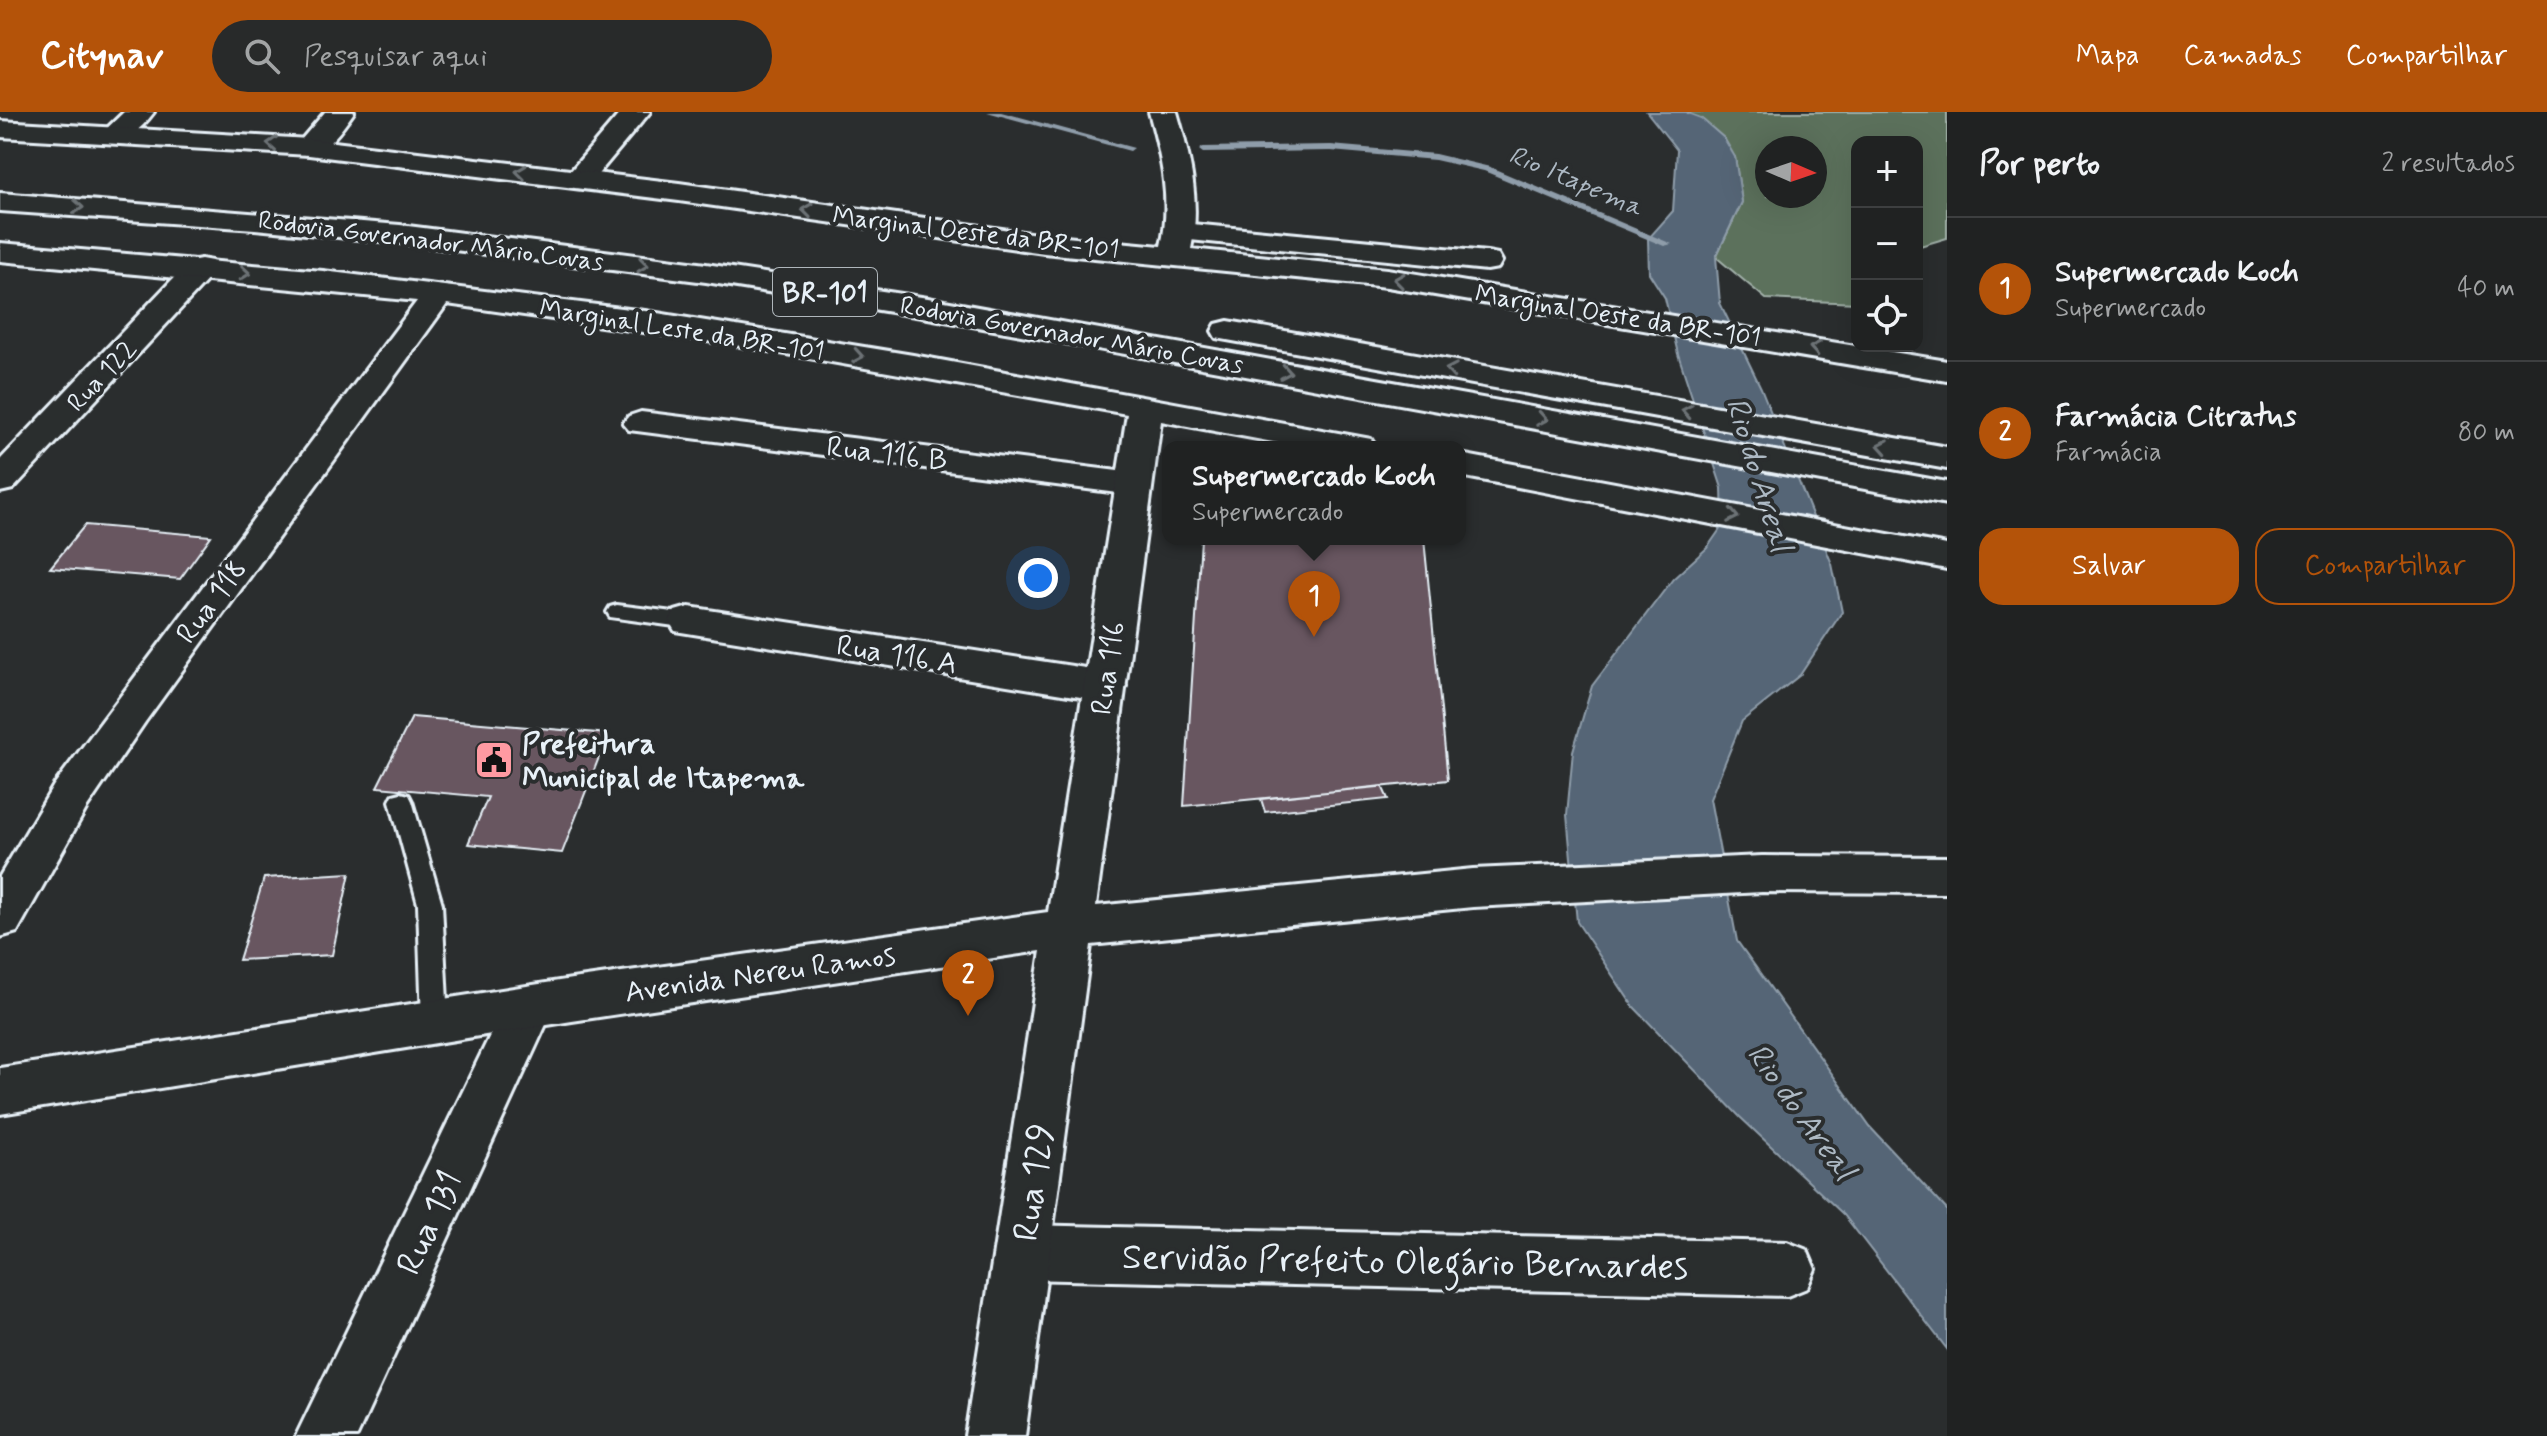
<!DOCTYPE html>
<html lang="pt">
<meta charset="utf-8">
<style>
:root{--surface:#202222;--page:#282a2a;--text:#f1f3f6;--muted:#a2a4a5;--line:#3d3f40;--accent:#b45309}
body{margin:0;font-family:Mynerve,sans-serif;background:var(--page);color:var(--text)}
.controls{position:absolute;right:24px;top:24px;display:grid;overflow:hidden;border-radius:16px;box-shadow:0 8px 32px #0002}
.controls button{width:72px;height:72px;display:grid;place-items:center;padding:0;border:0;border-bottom:2px solid var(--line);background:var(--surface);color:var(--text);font:40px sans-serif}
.compass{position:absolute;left:1755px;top:24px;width:72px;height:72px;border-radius:50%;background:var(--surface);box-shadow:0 8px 32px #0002;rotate:92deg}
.you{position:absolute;left:1038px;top:466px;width:28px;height:28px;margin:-20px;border:6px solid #fff;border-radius:50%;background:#1a73e8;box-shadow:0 0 0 12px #1a73e833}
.badge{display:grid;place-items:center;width:52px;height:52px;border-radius:50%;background:var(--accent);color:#fff;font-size:26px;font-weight:700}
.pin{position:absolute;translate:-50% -66px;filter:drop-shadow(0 2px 4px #0008)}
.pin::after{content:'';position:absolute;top:42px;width:28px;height:24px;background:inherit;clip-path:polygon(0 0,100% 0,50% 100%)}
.popup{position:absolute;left:1162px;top:329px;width:304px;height:104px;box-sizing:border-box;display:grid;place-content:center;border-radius:16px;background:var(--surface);filter:drop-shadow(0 2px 6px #0005);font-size:26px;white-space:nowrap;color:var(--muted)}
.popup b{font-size:30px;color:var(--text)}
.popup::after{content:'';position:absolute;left:50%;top:100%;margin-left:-16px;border:16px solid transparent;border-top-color:var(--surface)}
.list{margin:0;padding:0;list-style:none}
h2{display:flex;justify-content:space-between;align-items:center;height:104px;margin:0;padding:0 32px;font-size:34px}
h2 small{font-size:26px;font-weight:400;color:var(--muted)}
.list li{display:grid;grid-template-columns:52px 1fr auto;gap:24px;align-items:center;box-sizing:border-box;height:144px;padding:0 32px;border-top:2px solid var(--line)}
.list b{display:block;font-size:30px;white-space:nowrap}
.list p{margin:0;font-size:26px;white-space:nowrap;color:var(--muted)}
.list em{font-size:26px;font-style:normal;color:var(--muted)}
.actions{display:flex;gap:16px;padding:24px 32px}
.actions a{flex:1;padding:18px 0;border:2px solid var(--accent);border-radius:24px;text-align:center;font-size:28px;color:var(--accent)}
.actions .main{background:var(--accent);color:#fff}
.icon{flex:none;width:44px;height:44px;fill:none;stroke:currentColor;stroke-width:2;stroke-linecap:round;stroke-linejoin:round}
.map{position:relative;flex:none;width:1947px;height:1324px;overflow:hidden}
header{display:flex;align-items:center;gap:48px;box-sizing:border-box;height:112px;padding:0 40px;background:var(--accent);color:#fff}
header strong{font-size:38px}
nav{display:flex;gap:44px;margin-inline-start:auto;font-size:28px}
.search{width:560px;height:72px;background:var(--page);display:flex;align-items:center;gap:20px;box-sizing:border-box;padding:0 28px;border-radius:44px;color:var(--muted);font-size:30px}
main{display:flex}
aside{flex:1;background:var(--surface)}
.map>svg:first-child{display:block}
.green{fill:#5c715b;stroke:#a2b1aa;stroke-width:2;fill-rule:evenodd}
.water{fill:#546576;stroke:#8f9daa;stroke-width:2}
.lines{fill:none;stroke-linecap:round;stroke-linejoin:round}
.stream{fill:#8f9daa;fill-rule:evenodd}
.building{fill:#685761;stroke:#e8f1f8;stroke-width:2}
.lane-casing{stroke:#e8f1f8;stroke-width:6}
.street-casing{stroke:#e8f1f8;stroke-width:6}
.secondary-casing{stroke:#e8f1f8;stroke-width:6}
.highway-casing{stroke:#e8f1f8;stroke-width:6}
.lane{fill:#2a2d2e;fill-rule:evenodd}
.street{fill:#2a2d2e;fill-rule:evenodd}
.secondary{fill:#2a2d2e;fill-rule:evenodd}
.highway{fill:#2a2d2e;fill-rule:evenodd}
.oneway{stroke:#6c7275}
.labels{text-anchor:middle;stroke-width:8;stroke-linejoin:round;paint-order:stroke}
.far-water-label{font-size:26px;font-style:italic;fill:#adb9c4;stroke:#2a2d2e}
.far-street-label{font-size:26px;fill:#e8f1f8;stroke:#2a2d2e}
.shield{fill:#2a2d2e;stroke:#afb6bb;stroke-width:2}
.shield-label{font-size:28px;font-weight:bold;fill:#e8f1f8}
.street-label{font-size:30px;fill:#e8f1f8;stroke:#2a2d2e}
.poi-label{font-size:30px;font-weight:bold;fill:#e8f1f8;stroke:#2a2d2e;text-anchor:start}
.water-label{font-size:32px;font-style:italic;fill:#adb9c4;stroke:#2a2d2e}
.near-street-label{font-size:36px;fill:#e8f1f8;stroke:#2a2d2e}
</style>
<header>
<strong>Citynav</strong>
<div class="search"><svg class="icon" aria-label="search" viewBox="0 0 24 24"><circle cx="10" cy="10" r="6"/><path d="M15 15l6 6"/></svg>Pesquisar aqui</div>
<nav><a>Mapa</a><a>Camadas</a><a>Compartilhar</a></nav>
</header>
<main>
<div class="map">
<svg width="1947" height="1324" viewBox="0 0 1947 1324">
<rect width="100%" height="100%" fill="#2a2d2e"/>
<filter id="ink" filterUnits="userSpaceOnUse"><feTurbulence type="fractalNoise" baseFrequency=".0125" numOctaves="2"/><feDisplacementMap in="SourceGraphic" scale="16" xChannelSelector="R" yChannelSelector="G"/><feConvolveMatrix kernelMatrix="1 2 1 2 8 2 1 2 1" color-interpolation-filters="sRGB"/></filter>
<g filter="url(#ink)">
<path class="green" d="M1685 0H1947V126L1917 135V30H1857V191L1766 187 1716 145 1742 90 1735 45ZM1767 36H1815V84H1767Z"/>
<path class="water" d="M1647 0H1685L1701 6 1724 26 1735 45 1742 90 1716 145 1720 191 1761 276 1832 452 1842 500 1800 563 1742 609 1710 687 1737 829 1870 1015 1947 1098V1237L1844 1103 1740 1005 1633 894 1577 810 1567 703 1573 639 1592 574 1673 467 1707 436 1723 413 1722 376 1678 242 1665 186 1649 161 1648 127 1673 99 1677 38Z"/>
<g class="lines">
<path class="stream" d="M987 0H1001L1134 36 1130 39Z
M1331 33 1435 42 1490 55 1672 132 1664 134 1484 59 1435 48 1331 39 1203 41 1199 38 1203 35Z"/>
</g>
<path class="building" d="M85 413 211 424 180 467 50 456Z
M1201 427H1424L1448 668 1184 694Z
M412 605 608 622 562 741 468 732 488 685 377 675Z
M1382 674 1388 687 1265 700 1261 687Z
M350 761 332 843 239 848 264 766Z"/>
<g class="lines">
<g class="lane-casing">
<path id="lane" d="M617 493 689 502 699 509 689 516 610 505 607 500 610 495Z
M401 681 409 683 412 689 442 792 448 910 444 918 435 921 426 918 422 910 418 792 390 689 393 683Z"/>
</g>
<g class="street-casing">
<path id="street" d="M124 0H154C142 16 125 33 105 28L101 22Z
M325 0H354C341 18 323 47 299 41L295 35Z
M621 0H650L589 73 579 76 569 73 565 67 569 61Z
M1181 111 1487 140 1498 142 1502 149 1498 156 1487 158 1170 126 1166 120 1170 114Z
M201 147 212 149 217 156 212 163 13 377 0 380V348L190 149Z
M641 300 1134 361 1147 364 1152 372 1147 380 1134 383 629 318 623 311 629 304Z
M689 495 1105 559 1120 564 1126 574 1120 584 1105 589 675 519 669 509 675 499Z
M529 874 547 880 554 895 357 1324H296L511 880Z
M1022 1113 1787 1130 1807 1138 1815 1157 1807 1176 1787 1184 1022 1167 1002 1159 994 1140 1002 1121Z"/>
</g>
<g class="secondary-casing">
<path id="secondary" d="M1149 0H1177C1190 45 1201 90 1191 137L1387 157 1947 249V269L1387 175 1044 141 679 89 309 43 0 25V9L309 27 679 71 1044 123 1161 134C1172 89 1161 44 1149 0Z
M0 131 323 159 645 199 913 243 1371 327 1376 335H1300L1161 309 1096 794 1473 757 1762 744 1947 745V781L1762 780 1473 795 1091 833 1025 1324H965L1041 839 572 909 0 1002V956L572 867 1048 800 1127 302 735 233 447 192 145 610 86 697 17 820 0 825V764L54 673 417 189 0 149Z
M1460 342 1947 433V457L1460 364Z"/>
</g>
<g class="highway-casing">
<path id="highway" d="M0 81 400 113 706 152 928 186 1947 370V392L928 206 706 170 400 131 255 117 0 99Z
M1228 209 1947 335V357L1216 226 1212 219 1216 212Z"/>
</g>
<use href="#lane" class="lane"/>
<use href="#street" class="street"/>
<use href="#secondary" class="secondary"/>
<use href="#highway" class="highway"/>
</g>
<defs><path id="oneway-chevron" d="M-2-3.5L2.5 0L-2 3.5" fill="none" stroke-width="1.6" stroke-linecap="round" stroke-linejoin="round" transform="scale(2)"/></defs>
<g class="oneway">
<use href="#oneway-chevron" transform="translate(272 32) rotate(-176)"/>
<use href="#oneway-chevron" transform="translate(521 60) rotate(-173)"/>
<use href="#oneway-chevron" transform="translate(78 95) rotate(4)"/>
<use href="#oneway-chevron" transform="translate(807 98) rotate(-172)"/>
<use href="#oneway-chevron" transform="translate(643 153) rotate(8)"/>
<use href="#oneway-chevron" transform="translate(245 161) rotate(6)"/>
<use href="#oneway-chevron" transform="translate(1399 168) rotate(-172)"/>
<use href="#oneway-chevron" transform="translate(1815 236) rotate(-170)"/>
<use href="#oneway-chevron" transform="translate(858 244) rotate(10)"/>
<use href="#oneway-chevron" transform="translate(1451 258) rotate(-170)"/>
<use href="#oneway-chevron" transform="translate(1286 260) rotate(10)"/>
<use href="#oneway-chevron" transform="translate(1687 299) rotate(-170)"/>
<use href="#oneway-chevron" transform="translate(1542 307) rotate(10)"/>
<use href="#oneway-chevron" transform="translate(1883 334) rotate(-170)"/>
<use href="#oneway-chevron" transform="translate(1733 404) rotate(11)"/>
</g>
</g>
<defs>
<g id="civic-square" transform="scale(2)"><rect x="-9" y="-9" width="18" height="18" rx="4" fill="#ff9aa2" stroke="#2a2d2e"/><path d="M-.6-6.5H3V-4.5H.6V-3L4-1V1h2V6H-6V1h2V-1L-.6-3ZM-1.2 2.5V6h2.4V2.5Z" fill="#111"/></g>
</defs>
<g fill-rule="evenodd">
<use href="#civic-square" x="494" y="648"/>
</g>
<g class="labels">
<g class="far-water-label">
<text transform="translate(1576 68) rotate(23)" y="9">Rio Itapema</text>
</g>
<g class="far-street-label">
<text transform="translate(976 120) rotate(7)" y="9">Marginal Oeste da BR-101</text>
<text transform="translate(431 128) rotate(7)" y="9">Rodovia Governador Mário Covas</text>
<text transform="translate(1618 203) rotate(9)" y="9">Marginal Oeste da BR-101</text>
<text transform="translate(682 217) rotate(9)" y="9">Marginal Leste da BR-101</text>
<text transform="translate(1072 222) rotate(10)" y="9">Rodovia Governador Mário Covas</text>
<text transform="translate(101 263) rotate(-47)" y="9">Rua 122</text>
</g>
<rect class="shield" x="773" y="156" width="104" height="48" rx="6"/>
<g class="shield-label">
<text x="825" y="190">BR-101</text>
</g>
<g class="street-label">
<text transform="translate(887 341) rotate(7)" y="10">Rua 116 B</text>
<text transform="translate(211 489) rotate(-53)" y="10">Rua 118</text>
<text transform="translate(897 542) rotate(9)" y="10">Rua 116 A</text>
<text transform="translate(1107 556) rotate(-82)" y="10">Rua 116</text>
<text transform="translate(760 861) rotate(-8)" y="10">Avenida Nereu Ramos</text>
</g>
<g class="poi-label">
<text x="522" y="641">Prefeitura<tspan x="522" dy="34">Municipal de Itapema</tspan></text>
</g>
<g class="water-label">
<text transform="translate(1760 362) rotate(73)" y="11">Rio do Areal</text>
<text transform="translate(1802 999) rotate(54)" y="11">Rio do Areal</text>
</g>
<g class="near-street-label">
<text transform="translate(1032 1070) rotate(-82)" y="13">Rua 129</text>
<text transform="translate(428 1110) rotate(-65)" y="13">Rua 131</text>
<text transform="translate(1405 1148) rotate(1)" y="13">Servidão Prefeito Olegário Bernardes</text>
</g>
</g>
</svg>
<div class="controls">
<button>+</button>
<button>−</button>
<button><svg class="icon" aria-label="locate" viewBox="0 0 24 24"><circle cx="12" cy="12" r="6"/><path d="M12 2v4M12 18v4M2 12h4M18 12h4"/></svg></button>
</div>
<svg class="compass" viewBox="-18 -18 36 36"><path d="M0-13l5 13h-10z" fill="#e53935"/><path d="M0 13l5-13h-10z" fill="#a2a4a5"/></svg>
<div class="you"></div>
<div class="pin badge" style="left:1314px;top:525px">1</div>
<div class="popup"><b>Supermercado Koch</b>Supermercado</div>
<div class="pin badge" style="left:968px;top:904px">2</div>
</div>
<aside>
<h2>Por perto<small>2 resultados</small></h2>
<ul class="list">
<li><span class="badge">1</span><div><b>Supermercado Koch</b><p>Supermercado</p></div><em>40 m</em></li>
<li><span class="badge">2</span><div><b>Farmácia Citratus</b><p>Farmácia</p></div><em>80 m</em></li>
</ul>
<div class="actions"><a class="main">Salvar</a><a>Compartilhar</a></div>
</aside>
</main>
